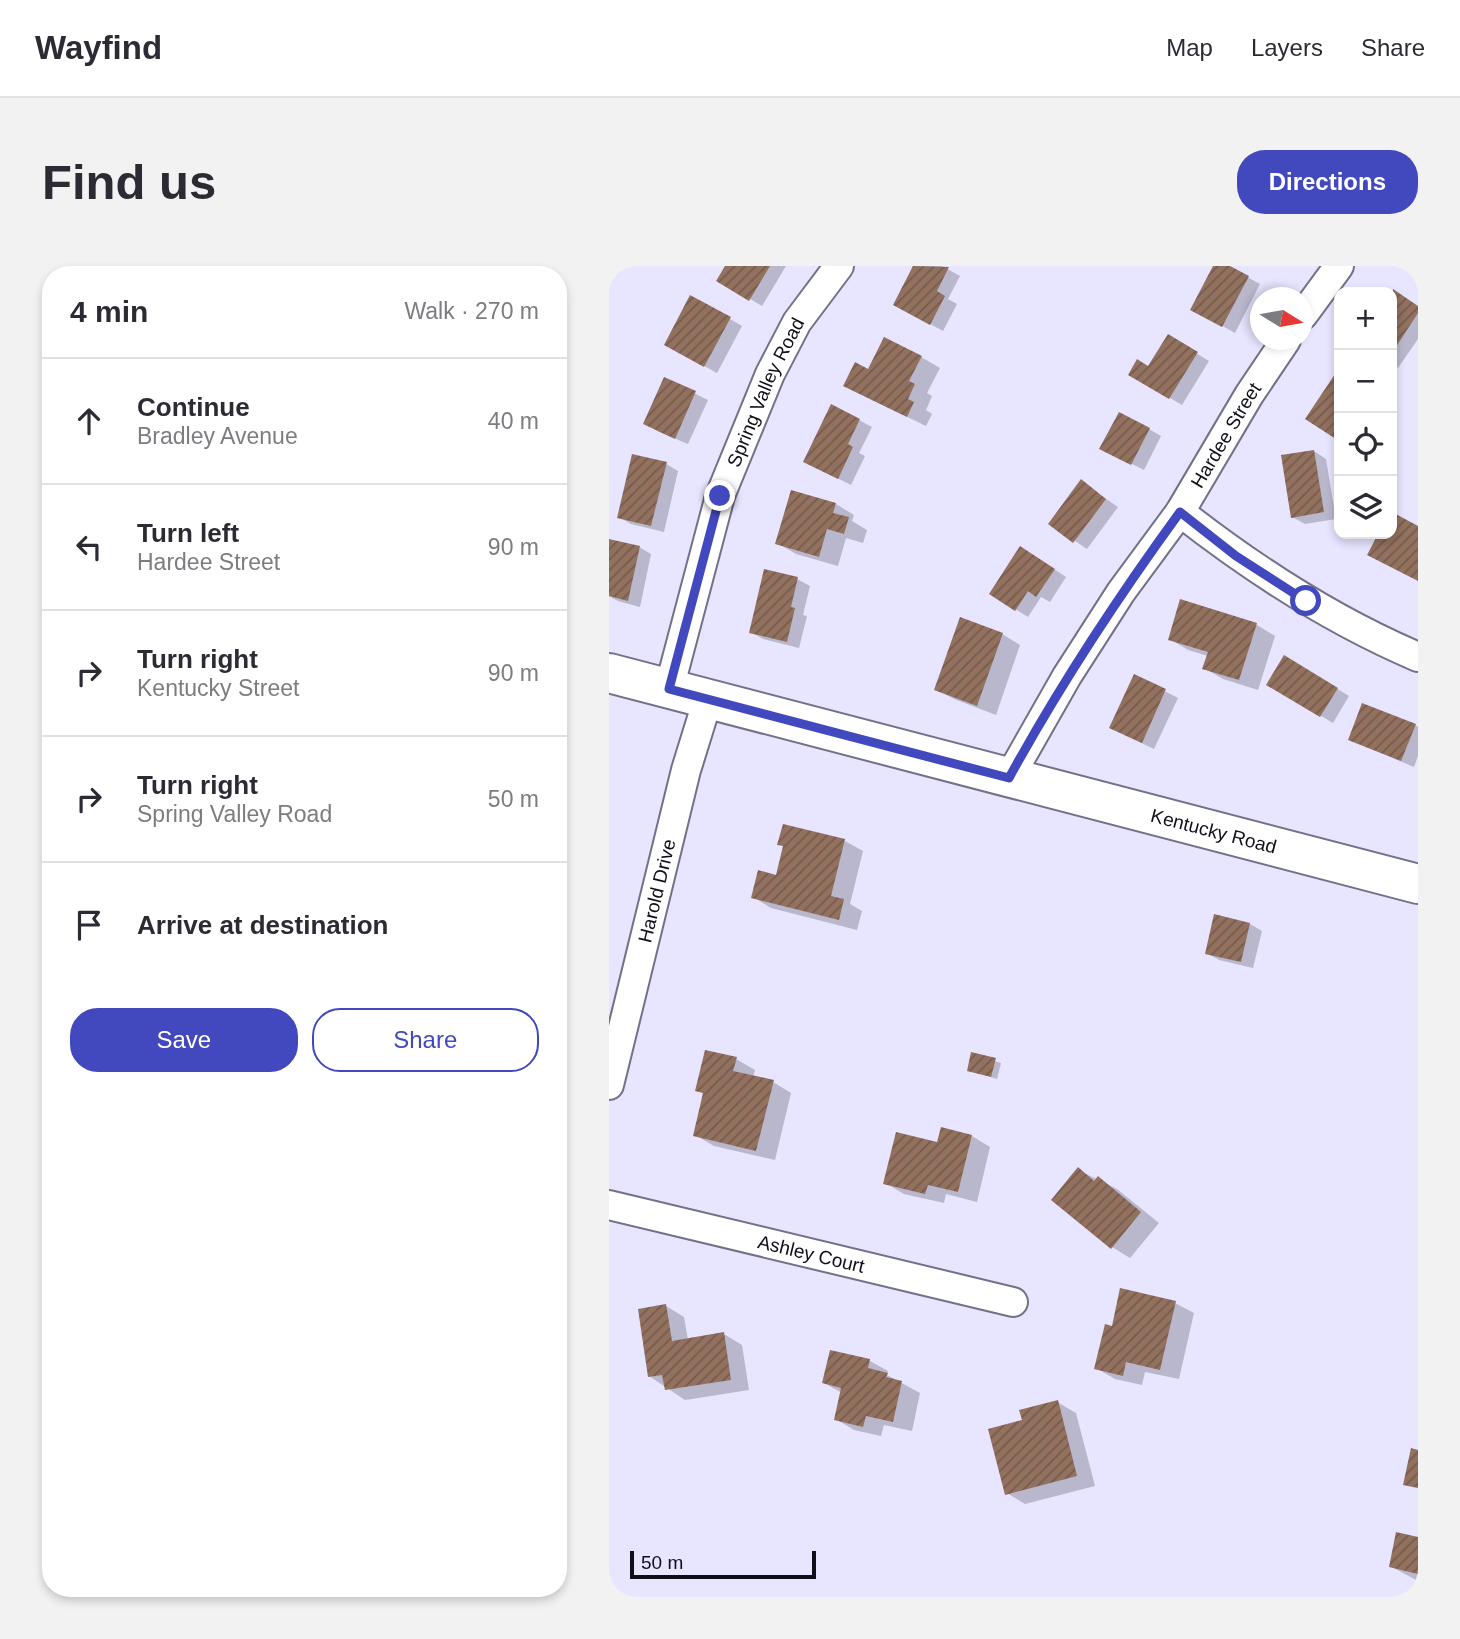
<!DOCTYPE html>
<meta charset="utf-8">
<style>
:root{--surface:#fff;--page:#f2f2f3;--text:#2b2b33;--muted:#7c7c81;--line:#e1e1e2;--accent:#4248bd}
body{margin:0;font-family:Helvetica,sans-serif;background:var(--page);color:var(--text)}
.controls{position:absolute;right:21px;top:21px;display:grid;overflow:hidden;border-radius:14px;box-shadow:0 4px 10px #0003}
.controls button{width:63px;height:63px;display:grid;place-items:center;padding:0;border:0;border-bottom:2px solid var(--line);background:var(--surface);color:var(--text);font:35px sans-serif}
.compass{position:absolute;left:641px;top:21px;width:63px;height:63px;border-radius:50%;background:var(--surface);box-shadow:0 4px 10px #0003;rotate:101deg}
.scale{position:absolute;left:21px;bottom:18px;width:186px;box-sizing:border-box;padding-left:7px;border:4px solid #100e17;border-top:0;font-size:19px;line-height:24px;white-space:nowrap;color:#100e17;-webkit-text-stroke:5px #e7e5ff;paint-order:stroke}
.stop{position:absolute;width:21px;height:21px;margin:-16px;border:5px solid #4248bd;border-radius:50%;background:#fff}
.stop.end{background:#4248bd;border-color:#fff;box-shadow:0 2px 7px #0008}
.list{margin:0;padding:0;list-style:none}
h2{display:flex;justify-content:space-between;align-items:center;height:91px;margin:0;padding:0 28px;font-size:30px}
h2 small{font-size:23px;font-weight:400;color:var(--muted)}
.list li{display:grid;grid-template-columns:46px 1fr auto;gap:21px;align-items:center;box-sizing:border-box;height:126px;padding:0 28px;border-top:2px solid var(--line)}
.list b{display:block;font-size:26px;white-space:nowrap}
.list p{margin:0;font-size:23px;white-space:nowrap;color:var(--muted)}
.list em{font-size:23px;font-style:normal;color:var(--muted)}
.actions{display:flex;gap:14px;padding:21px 28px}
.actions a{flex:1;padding:16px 0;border:2px solid var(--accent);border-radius:28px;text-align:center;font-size:24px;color:var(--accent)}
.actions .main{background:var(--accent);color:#fff}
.icon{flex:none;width:38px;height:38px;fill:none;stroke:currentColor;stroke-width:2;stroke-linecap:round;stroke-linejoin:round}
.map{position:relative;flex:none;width:809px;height:1331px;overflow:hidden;border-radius:28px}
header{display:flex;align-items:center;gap:42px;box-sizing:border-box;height:98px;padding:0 35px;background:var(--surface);border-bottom:2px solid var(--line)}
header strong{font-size:33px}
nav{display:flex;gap:38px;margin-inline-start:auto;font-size:24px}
.intro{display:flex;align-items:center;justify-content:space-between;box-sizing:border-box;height:168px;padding:0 42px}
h1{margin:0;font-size:49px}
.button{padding:18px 32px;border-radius:28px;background:var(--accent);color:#fff;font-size:24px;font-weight:700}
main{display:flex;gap:42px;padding:0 42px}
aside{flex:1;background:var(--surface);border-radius:28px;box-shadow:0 4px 10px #0003}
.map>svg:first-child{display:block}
.shadow{fill:#0003}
.building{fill:url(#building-hatch)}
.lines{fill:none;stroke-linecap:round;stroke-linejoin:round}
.street-casing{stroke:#737188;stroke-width:32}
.secondary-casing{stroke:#737188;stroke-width:42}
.street{stroke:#fff;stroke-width:28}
.secondary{stroke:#fff;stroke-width:38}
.route{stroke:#4248bd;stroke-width:9}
.labels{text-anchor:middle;stroke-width:7;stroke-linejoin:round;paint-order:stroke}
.street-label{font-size:19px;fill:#100e17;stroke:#e7e5ff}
</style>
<header>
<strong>Wayfind</strong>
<nav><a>Map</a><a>Layers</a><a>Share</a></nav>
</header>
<div class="intro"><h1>Find us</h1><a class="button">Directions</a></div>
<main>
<aside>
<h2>4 min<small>Walk · 270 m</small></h2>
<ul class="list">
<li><svg class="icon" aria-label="ahead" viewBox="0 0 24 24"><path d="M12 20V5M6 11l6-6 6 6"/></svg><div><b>Continue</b><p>Bradley Avenue</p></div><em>40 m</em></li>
<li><svg class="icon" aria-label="left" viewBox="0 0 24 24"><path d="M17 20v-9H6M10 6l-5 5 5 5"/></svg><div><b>Turn left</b><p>Hardee Street</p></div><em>90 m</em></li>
<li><svg class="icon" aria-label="right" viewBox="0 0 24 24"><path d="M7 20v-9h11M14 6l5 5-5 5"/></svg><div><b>Turn right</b><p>Kentucky Street</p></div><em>90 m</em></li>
<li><svg class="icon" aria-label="right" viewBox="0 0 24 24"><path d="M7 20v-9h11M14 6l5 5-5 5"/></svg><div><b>Turn right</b><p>Spring Valley Road</p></div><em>50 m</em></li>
<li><svg class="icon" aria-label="arrive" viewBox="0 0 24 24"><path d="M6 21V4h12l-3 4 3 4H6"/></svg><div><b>Arrive at destination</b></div></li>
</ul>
<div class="actions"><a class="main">Save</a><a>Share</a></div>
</aside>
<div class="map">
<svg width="809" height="1331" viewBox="0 0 809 1331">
<defs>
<pattern id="building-hatch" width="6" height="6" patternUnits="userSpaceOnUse" patternTransform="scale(1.75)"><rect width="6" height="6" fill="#92715f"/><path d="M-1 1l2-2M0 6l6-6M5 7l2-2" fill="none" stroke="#765b4d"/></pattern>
</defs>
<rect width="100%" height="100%" fill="#e7e5ff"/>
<path class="shadow" d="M118 0H177L153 40 109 14Z
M306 0H333L351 10 339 33 348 38 334 65 286 39Z
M606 0H618L651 18 626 67 583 43Z
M785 25 809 41V73L789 102 783 98V29Z
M121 53 133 60 108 107 57 79Z
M559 70 600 95 573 139 521 108 540 102Z
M312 91 331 102 318 127 323 130 317 144 323 148 317 160 255 130 260 106Z
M56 113 99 134 79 178 48 165Z
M250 154 263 161 250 187 256 190 242 219 208 202Z
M540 163 552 170 535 204 505 189Z
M705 185 717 193 727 253 696 258 683 251Z
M57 198 69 205 55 266 22 258 10 251Z
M472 216 509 241 478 283 441 258Z
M227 238 245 249 243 255 258 264 254 277 237 272 229 300 187 288 168 277Z
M0 275 30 281 42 288 31 341 9 335 0 330Z
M424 289 457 311 441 336 432 331 419 351 382 328Z
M188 313 201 320 194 349 198 350 190 382 154 373 142 366Z
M573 335 648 359 666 370 649 424 614 413 595 402 599 390 579 384 561 373Z
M393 368 411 379 387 449 345 433 327 423Z
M676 391 740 430 724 457 659 418Z
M526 410 569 432 545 483 515 469Z
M806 459 809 461V490L805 501 741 474Z
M236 575 254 585 241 638 253 645 248 664 162 642 144 631 168 611Z
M606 650 641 658 653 665 644 702 610 694 598 687Z
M363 788 392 797 388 813 360 804Z
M127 793 146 804 144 811 164 816 182 827 166 894 105 880 86 869 95 828 88 824Z
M363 870 381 881 368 936 337 928 335 937 295 928 276 917 330 878Z
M469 904 508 923 550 957 521 992 503 981Z
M566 1037 585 1047 570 1113 536 1106 533 1119 506 1113 487 1102 504 1062Z
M57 1040 75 1051 79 1074 115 1068 133 1079 140 1124 76 1134 40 1110Z
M261 1095 279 1105 278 1109 311 1127 303 1165 275 1159 272 1170 245 1164 227 1153 233 1127 215 1117Z
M448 1136 467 1147 486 1220 416 1238 398 1227 415 1156Z
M788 1269 809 1273V1315L781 1300Z"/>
<path class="building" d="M116 0H161L140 35 107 15Z
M304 0 340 1 328 25 336 30 321 59 284 39Z
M604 0H621L640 10 613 61 581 44Z
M784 23 809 40V47L783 87Z
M81 29 122 51 95 101 55 79Z
M559 68 589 86 560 133 519 109 528 93 539 100Z
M275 71 313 90 300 115 306 118 299 133 305 136 298 151 234 120 246 96 259 103Z
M730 102V175L696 153Z
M55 111 87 125 66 173 34 158Z
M222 138 251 153 239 178 244 181 229 213 194 196Z
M510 146 541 162 522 199 490 183Z
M705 184 715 246 682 252 672 189Z
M23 188 58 196 42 260 8 252Z
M472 213 497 233 464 277 439 258Z
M182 224 227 237 224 247 240 251 235 268 218 263 210 291 166 278Z
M783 246 809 260V315L758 289 769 268H783Z
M0 273 31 280 19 335 0 330Z
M411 280 446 303 427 331 419 325 406 345 380 328Z
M155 303 189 311 182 341 186 342 178 376 140 367Z
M571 333 648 357 630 414 593 403 599 386 559 374Z
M351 351 394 367 368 440 325 424Z
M675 389 729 422 711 451 657 419Z
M525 408 557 423 533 477 500 462Z
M753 437 807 458 792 495 739 474Z
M174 558 236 573 222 630 235 633 230 654 142 632 149 604 167 609 174 580 168 579Z
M605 648 641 657 632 696 596 688Z
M96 784 128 791 124 805 165 814 147 885 84 870 94 827 86 825Z
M362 786 387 792 382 811 358 805Z
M332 861 363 869 349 926 319 919 316 928 274 918 287 866 328 876Z
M469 901 485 915 489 910 532 946 502 983 442 934Z
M511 1022 567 1035 551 1104 517 1096 514 1110 485 1103 496 1058 503 1060Z
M57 1038 63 1075 115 1066 122 1114 56 1124 53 1109 39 1111 29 1043Z
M221 1084 261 1093 259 1102 279 1107 277 1111 293 1115 284 1156 257 1150 254 1161 225 1154 232 1122 213 1117Z
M449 1134 468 1210 396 1229 379 1163 413 1154 410 1144Z
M802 1182 809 1184V1222L794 1219Z
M787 1266 809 1271V1308L780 1301Z"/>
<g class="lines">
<g class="street-casing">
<g id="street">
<path d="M694 49 730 0"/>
<path d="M571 246C645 304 722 354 809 391"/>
<path id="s1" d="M60 423 111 230 161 108 188 56 230 0"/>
<path id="s2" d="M400 512 458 410 512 326 571 246 640 129 677 74"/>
<path id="s3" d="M0 819 77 504 99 433"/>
<path id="s4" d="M0 939 404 1036"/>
</g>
</g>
<g class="secondary-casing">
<g id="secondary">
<path id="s5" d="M0 407 809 618"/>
</g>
</g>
<use href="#street" class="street"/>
<use href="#secondary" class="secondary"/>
</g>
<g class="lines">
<path class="route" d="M111 230 60 423 400 512C451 419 509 331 571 246L627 290 697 335"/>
</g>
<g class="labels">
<g class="street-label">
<text dy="7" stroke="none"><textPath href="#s1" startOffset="313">Spring Valley Road</textPath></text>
<text dy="7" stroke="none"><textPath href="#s2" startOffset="406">Hardee Street</textPath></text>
<text dy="7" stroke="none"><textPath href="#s5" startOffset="625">Kentucky Road</textPath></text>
<text dy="7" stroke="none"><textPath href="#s3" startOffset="200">Harold Drive</textPath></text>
<text dy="7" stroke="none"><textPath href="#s4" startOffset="208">Ashley Court</textPath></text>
</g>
</g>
</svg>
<div class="controls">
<button>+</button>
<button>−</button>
<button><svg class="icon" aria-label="locate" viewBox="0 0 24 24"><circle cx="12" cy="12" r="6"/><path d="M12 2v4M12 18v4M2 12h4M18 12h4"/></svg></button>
<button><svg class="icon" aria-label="layers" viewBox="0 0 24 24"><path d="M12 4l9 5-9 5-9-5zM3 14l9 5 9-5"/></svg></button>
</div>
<svg class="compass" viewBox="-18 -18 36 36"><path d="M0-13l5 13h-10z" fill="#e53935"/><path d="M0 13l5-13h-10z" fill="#7c7c81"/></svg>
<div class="scale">50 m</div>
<div class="stop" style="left:697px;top:335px"></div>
<div class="stop end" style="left:111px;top:230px"></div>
</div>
</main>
